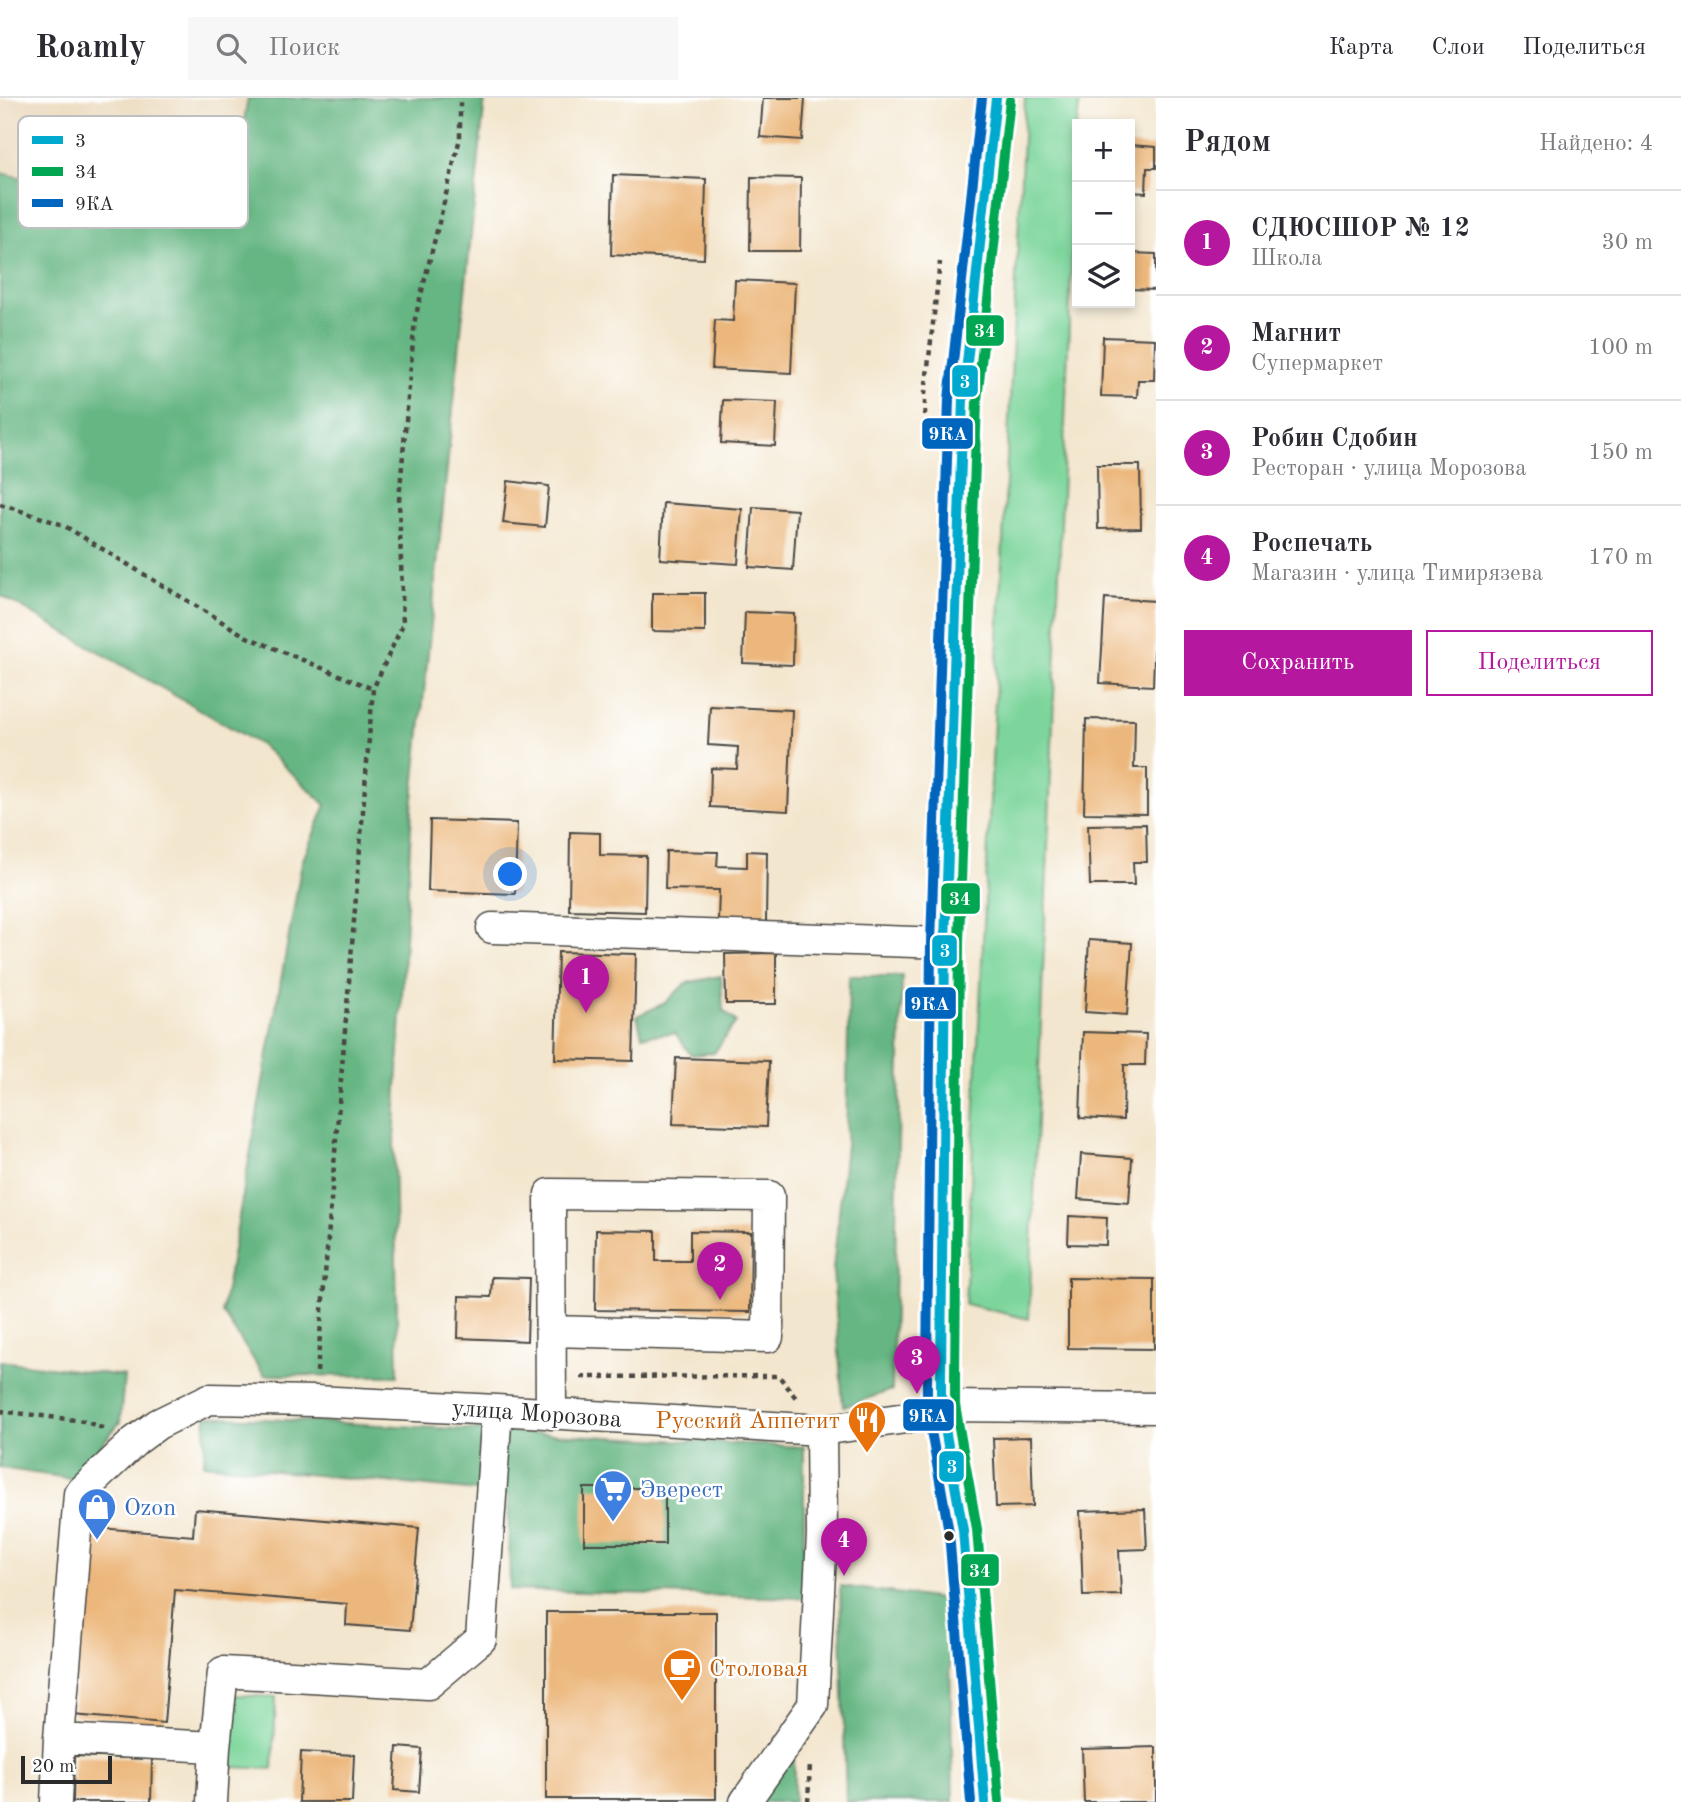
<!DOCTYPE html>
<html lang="ru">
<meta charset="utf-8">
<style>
:root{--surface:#fff;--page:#f7f7f7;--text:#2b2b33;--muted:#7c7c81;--line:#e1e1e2;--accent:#b5179e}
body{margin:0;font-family:"Old Standard TT",serif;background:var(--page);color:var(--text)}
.controls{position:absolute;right:21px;top:21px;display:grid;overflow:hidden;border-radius:0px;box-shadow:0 4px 10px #0003}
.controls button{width:63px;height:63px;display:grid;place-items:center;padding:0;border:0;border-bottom:2px solid var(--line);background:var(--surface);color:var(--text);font:35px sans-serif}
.scale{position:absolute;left:21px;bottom:18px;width:91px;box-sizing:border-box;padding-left:7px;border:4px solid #2b2b2b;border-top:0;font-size:19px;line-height:24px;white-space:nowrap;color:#2b2b2b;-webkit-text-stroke:5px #fff;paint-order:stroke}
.you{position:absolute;left:511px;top:777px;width:24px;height:24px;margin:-18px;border:5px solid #fff;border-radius:50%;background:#1a73e8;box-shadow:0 0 0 10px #1a73e833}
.badge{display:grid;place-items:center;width:46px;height:46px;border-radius:50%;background:var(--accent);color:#fff;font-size:23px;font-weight:700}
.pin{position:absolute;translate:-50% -58px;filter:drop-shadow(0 2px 4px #0008)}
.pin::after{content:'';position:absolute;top:37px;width:24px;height:21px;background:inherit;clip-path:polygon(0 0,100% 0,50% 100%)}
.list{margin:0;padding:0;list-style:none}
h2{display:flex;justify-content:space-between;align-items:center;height:91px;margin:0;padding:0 28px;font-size:30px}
h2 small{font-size:23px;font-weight:400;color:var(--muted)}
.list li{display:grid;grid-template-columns:46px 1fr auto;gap:21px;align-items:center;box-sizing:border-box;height:105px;padding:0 28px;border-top:2px solid var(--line)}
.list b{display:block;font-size:26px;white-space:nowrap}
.list p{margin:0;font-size:23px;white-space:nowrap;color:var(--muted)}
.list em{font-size:23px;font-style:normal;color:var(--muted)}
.actions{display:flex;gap:14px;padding:21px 28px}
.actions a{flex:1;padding:16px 0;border:2px solid var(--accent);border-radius:0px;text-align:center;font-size:24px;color:var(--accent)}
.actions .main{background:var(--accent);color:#fff}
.icon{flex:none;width:38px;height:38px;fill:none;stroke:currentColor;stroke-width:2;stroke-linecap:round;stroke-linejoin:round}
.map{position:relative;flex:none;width:1156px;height:1704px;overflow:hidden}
header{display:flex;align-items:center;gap:42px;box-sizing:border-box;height:98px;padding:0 35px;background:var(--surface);border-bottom:2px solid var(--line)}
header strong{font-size:33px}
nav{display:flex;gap:38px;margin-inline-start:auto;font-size:24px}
.search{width:490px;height:63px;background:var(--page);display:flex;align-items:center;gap:18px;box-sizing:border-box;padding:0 24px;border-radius:0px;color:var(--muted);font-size:26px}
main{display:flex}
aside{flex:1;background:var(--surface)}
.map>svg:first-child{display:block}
.built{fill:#ead8ba}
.green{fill:#7dd59b;stroke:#548063;stroke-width:2}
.forest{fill:#66b683;stroke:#487057;stroke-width:2}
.building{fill:#ecb77b}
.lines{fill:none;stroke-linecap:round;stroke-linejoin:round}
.minor-casing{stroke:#494743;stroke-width:33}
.major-casing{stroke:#494743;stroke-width:42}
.path{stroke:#494743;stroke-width:4.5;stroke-dasharray:5 5;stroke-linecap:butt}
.minor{stroke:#fff;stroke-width:30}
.major{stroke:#f6c06b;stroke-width:38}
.bus-1-casing{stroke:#fff;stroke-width:16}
.bus-2-casing{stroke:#fff;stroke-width:16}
.bus-3-casing{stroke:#fff;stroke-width:16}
.bus-1{stroke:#00a9ce;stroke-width:10}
.bus-2{stroke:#00a651;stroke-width:10}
.bus-3{stroke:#0065bd;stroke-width:10}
.bus-dot{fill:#2b2b2b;stroke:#fff;stroke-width:2.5}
.labels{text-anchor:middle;stroke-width:5;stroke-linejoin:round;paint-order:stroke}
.street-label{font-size:24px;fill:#2b2b2b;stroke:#fff}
.food-label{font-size:24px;fill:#c56008;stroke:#fff;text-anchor:end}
.shop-label{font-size:24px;fill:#366cbe;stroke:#fff;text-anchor:start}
.key{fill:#fff;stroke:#bfbfbf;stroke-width:2}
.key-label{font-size:19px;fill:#2b2b2b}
.line-badge{stroke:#fff;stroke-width:2.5}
.badge-label{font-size:19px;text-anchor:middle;font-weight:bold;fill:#fff}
</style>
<header>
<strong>Roamly</strong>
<div class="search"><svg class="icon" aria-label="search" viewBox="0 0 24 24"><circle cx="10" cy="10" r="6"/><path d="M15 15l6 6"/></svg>Поиск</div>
<nav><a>Карта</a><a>Слои</a><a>Поделиться</a></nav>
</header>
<main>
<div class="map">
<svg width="1156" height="1704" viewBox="0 0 1156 1704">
<rect width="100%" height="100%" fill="#fff"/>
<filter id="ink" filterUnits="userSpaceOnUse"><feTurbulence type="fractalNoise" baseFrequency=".0143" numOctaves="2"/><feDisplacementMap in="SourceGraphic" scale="14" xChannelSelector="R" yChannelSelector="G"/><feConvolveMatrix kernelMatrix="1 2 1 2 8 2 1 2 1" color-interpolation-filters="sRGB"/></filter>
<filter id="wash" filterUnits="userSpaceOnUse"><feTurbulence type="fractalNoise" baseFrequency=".00686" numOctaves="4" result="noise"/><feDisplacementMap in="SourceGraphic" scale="28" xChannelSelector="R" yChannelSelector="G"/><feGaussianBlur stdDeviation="1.57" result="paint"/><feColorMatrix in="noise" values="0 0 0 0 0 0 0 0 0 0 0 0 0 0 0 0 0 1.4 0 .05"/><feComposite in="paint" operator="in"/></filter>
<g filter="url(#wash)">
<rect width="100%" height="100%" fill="#f3e6ce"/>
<path class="built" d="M0 0H248L226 124 0 75Z"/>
<path class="green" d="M1025 0H1080L1077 26 1029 1221 965 1206Z
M235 1597 276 1599 273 1671 231 1669Z"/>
<path class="forest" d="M248 0H485L412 711 394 1046 398 1278 264 1277 222 1214 302 764 326 707 261 647 0 497V75L226 124Z
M721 878 723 912 736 924 714 955 691 957 675 935 642 938 637 918 665 905 686 885Z
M849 878H902L892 1292 843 1309 833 1172 846 1047Z
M0 1263 124 1278 120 1324 74 1381 0 1370Z
M206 1318 804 1349V1500L510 1492 508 1396 204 1366Z
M840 1488 949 1502 953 1704H846Z
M794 1650V1704H753Z"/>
<g id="blocks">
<path class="building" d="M763 0H805L802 42 760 39Z
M1130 47 1156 49V70H1147L1146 95 1130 94Z
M613 77 706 81 704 161 611 157Z
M751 79 801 80 800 153H750Z
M1130 155 1156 156V192L1130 191Z
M735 182 795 185 791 275 712 271 715 222 733 223Z
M1103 239 1155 241 1154 282H1138L1137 299 1101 298Z
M723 302 777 304 775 348 721 345Z
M1097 367H1140L1141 430 1098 431Z
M508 383 549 388 545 429 503 425Z
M663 405 742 411 738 466 660 461Z
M753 409 797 412 793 472 749 469Z
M652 495H705V534L652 533Z
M1105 500 1156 503 1153 588 1100 585Z
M745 514 794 516 793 567 743 565Z
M710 608 792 612 788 713 710 709 711 670 737 671 738 649 708 647Z
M1086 621 1135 622 1134 670H1147V716L1084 715Z
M430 722 517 725 515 796 428 793Z
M1146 726 1147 764H1133L1134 787H1090L1088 727Z
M570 734 600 735V757L646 758 645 814 569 812Z
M666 753 718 754 717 768 747 769V753L767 754 766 824 718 823 719 792 665 791Z
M1089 842 1132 845 1127 917 1085 914Z
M558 854 636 856 633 963 555 961Z
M776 855V906H726L725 856Z
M1083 934 1146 936 1145 967H1124L1123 1022 1080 1020Z
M676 960 769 963 766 1029 673 1026Z
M1081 1056 1132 1060 1129 1105 1078 1101Z
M1069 1118 1107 1120 1106 1147 1068 1146Z
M596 1132 656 1133V1163H690V1133L751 1134 750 1214 595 1212Z
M492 1179 529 1180 527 1243 458 1240 459 1198 491 1199Z
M1068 1180 1154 1181V1251L1068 1250Z
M1031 1339 1033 1408 996 1409 993 1340Z
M584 1390H665V1446H584Z
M195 1411 419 1430 410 1532 346 1527 347 1506 175 1492 164 1625 73 1617 89 1429 193 1438Z
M1145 1411 1147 1451 1119 1452 1121 1497 1083 1498 1080 1413Z
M546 1514H716V1701H546Z
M397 1649 422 1651 419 1694 394 1692Z
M1156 1649V1704H1084L1082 1651Z
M301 1654 354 1657 352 1704H299Z
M74 1658 152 1661 151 1704H73Z"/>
</g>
</g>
<g filter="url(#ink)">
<use href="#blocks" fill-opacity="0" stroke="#494743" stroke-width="2"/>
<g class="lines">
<g class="minor-casing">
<path id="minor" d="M492 830 945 845
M551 1316 550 1096 769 1098 768 1239 552 1233
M59 1641 215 1649 212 1704
M215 1649 223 1574 428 1586 481 1541 497 1312
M56 1704 59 1641 79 1396 135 1343 158 1326 209 1301 315 1303 497 1312 821 1332 906 1320 941 1308 1156 1310
M745 1704 813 1607 822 1437 821 1332"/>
</g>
<g class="major-casing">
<path id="major" d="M985 1704 963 1432 941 1308V1279L945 845 963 301 996 0"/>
</g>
<path class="path" d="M925 337V295L940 164
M0 406 63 427 247 539 373 591
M317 1274 373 591 403 526 399 402 415 221 460 40V0
M581 1279 779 1278 796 1300
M0 1313 84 1323 105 1331
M808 1704 810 1666"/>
<use href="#minor" class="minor"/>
<use href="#major" class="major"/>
<g class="bus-1-casing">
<path id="bus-1" d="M985 1704 963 1432 941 1308V1279L945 845 963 301 996 0"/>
</g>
<g class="bus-2-casing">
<path id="bus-2" d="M999 1703 977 1431 955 1307V1279L959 845 977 302 1010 2"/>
</g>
<g class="bus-3-casing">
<path id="bus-3" d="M971 1704 949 1434 927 1310V1279L931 845 949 301 982 0"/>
</g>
<use href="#bus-1" class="bus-1"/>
<use href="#bus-2" class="bus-2"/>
<use href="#bus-3" class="bus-3"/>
</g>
</g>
<defs>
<g id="restaurant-pin" transform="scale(2.0125)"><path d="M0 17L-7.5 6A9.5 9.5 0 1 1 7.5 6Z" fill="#e8710a" stroke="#fff"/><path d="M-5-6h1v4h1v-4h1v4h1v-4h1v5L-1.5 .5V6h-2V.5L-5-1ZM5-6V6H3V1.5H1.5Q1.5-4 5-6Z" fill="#fff"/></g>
<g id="supermarket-pin" transform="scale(2.0125)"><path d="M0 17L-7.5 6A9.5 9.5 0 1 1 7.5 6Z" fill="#3f7fe0" stroke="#fff"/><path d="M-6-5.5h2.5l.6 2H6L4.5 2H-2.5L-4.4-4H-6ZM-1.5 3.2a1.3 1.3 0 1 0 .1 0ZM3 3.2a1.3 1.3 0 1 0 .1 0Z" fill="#fff"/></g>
<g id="shop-pin" transform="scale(2.0125)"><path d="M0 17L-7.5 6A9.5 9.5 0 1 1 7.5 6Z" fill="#3f7fe0" stroke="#fff"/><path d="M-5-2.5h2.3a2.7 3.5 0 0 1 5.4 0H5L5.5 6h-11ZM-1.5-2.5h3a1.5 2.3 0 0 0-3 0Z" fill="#fff"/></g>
<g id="cafe-pin" transform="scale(2.0125)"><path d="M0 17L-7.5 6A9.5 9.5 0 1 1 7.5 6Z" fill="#e8710a" stroke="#fff"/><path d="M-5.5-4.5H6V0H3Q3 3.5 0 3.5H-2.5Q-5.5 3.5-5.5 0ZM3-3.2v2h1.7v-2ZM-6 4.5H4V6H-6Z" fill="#fff"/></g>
</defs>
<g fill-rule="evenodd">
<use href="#restaurant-pin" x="867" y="1322"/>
<use href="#supermarket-pin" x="613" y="1391"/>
<use href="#shop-pin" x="97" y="1409"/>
<use href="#cafe-pin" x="682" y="1570"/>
</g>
<circle class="bus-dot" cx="949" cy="1438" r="6"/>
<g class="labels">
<g class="street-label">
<text transform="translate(537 1315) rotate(4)" y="8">улица Морозова</text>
</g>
<g class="food-label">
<text x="840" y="1330">Русский Аппетит</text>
<text x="709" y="1578" text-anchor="start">Столовая</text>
</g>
<g class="shop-label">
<text x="640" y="1399">Эверест</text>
<text x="124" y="1417">Ozon</text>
</g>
</g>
<rect x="18" y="18" width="230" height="112" rx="10" class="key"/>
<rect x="32" y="38" width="31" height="8" fill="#00a9ce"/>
<rect x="32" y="69" width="31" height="9" fill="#00a651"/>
<rect x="32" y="101" width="31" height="8" fill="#0065bd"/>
<g class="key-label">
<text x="75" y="49">3</text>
<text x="75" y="80">34</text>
<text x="75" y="112">9КА</text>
</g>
<g class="line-badge">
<rect x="965" y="216" width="40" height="33" rx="7" fill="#00a651"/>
<rect x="951" y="266" width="28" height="34" rx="7" fill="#00a9ce"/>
<rect x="921" y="319" width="53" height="33" rx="7" fill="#0065bd"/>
<rect x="940" y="784" width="41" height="33" rx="7" fill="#00a651"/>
<rect x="931" y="836" width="27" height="33" rx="7" fill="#00a9ce"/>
<rect x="904" y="888" width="53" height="34" rx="7" fill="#0065bd"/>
<rect x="902" y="1300" width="53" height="34" rx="7" fill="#0065bd"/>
<rect x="938" y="1352" width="27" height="33" rx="7" fill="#00a9ce"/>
<rect x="960" y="1455" width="40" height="34" rx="7" fill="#00a651"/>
</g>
<g class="badge-label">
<text x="985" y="239">34</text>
<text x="965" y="290">3</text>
<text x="948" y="342">9КА</text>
<text x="960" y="807">34</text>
<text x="945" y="859">3</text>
<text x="930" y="912">9КА</text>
<text x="928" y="1324">9КА</text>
<text x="952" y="1375">3</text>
<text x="980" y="1479">34</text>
</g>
</svg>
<div class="controls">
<button>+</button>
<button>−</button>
<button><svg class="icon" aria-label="layers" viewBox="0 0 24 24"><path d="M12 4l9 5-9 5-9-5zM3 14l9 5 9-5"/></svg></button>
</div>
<div class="scale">20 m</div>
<div class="you"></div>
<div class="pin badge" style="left:586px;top:915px">1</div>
<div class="pin badge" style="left:720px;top:1202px">2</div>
<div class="pin badge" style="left:917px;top:1296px">3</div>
<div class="pin badge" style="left:844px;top:1478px">4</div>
</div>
<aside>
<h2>Рядом<small>Найдено: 4</small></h2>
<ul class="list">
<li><span class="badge">1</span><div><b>СДЮСШОР № 12</b><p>Школа</p></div><em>30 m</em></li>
<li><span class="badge">2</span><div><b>Магнит</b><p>Супермаркет</p></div><em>100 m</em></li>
<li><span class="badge">3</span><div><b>Робин Сдобин</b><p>Ресторан · улица Морозова</p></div><em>150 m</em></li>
<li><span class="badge">4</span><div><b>Роспечать</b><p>Магазин · улица Тимирязева</p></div><em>170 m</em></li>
</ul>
<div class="actions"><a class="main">Сохранить</a><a>Поделиться</a></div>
</aside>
</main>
